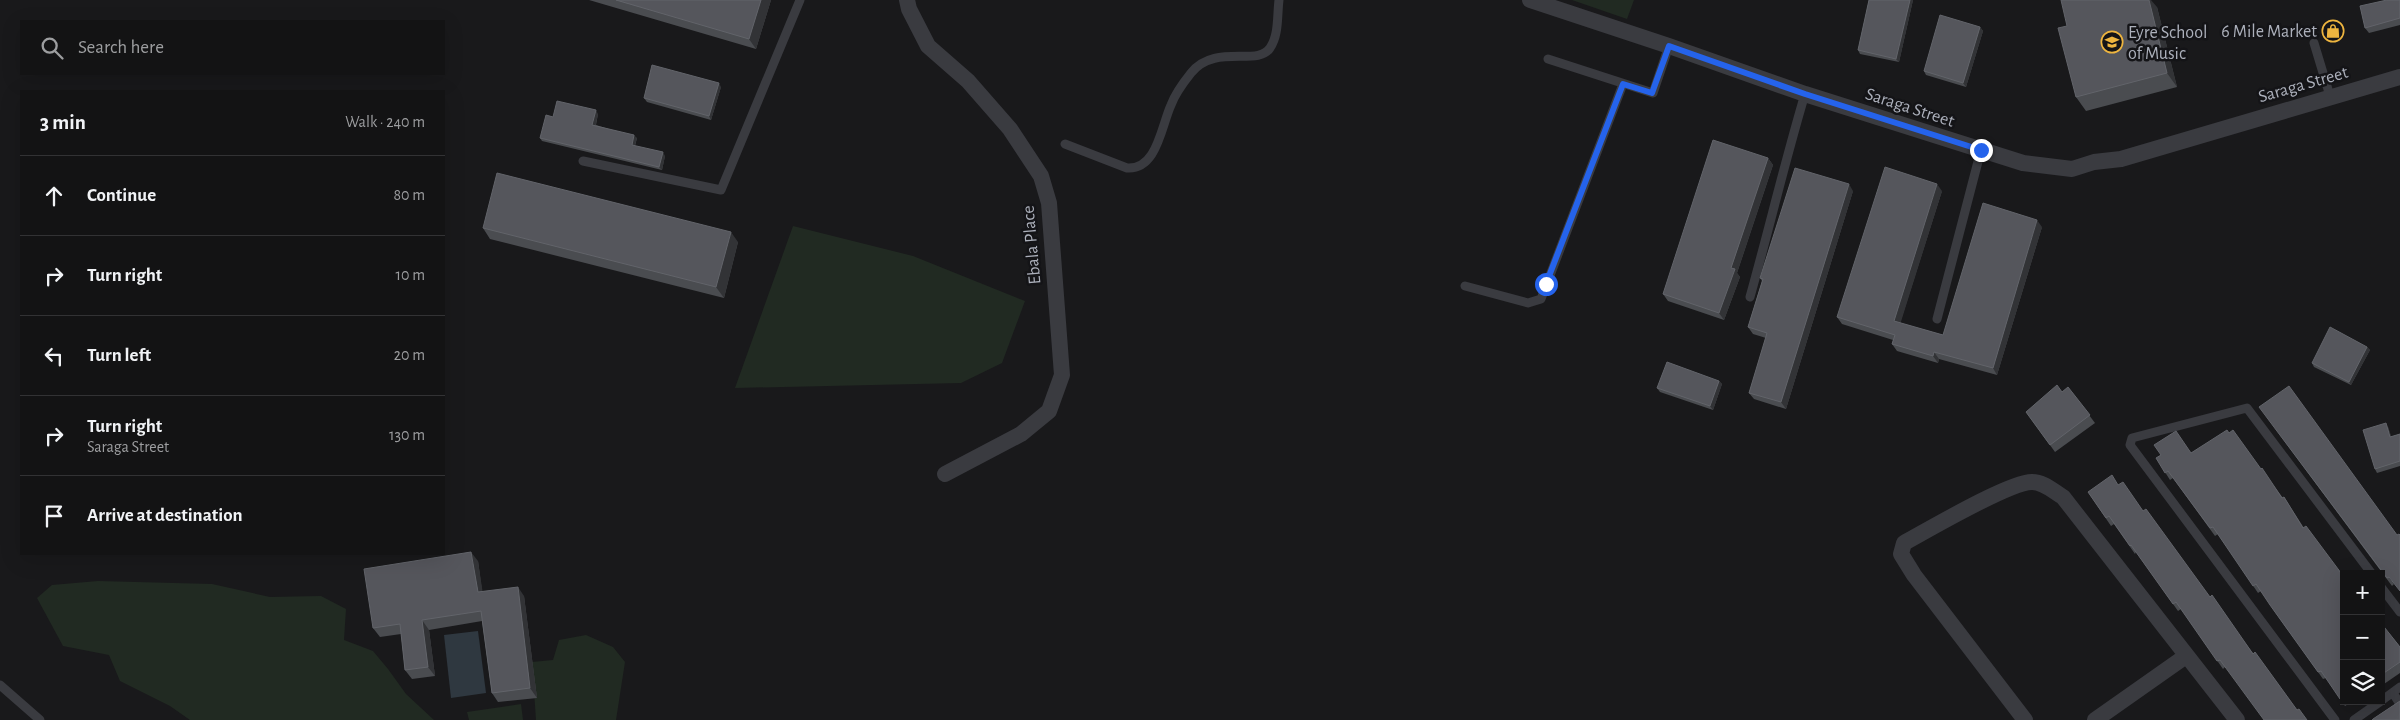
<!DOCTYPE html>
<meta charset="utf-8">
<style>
:root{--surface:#131314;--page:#202022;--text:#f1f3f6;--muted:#9d9ea0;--line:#323234}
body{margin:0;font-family:"Alegreya Sans",sans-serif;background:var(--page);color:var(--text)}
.controls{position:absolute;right:15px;bottom:15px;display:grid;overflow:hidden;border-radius:0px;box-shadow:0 5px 20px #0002}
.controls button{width:45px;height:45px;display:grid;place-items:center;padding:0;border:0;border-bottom:1px solid var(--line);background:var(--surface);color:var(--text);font:25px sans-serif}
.stop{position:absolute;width:15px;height:15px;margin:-11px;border:4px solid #2563eb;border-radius:50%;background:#fff}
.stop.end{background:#2563eb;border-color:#fff;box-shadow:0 1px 5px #0008}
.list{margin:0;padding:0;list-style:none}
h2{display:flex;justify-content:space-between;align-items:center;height:65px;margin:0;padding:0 20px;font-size:21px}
h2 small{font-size:16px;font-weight:400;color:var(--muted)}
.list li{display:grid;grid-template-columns:32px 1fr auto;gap:15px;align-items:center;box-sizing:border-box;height:80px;padding:0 20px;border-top:1px solid var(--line)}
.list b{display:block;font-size:19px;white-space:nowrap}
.list p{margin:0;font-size:16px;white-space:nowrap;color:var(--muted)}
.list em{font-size:16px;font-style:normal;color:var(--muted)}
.icon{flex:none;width:28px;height:28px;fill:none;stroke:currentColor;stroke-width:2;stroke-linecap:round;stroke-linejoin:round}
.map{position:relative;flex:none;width:2400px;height:720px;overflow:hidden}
.search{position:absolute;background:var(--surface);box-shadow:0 5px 20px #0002;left:20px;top:20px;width:425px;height:55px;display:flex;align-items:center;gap:12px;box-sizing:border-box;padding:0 18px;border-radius:0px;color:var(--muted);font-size:19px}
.panel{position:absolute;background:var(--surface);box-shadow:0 5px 20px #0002;left:20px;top:90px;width:425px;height:465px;border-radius:0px}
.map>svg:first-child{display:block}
.green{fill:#212a22}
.water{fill:#2f3840}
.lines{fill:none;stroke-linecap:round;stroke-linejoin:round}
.lane{stroke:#3a3b40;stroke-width:9}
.street{stroke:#3a3b40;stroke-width:16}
.wall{fill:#4a4c50}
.shaded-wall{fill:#323336}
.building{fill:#55565c;stroke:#62646a}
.route{stroke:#2563eb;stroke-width:6}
.labels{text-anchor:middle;stroke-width:5;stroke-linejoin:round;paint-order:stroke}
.poi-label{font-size:18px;fill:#acb0bb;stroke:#141417;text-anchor:end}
.street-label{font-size:18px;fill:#acb0bb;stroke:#141417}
</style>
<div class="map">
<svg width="2400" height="720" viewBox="0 0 2400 720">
<rect width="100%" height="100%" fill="#19191b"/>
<path class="green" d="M1572 0H1634L1627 19Z
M793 226 913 256 1025 301 1002 363 961 383 735 388Z
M98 581 212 584 270 597 321 596 346 609 344 640 373 651 388 669 406 694 434 720H190L170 706 120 681 109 655 63 646 37 598 52 585Z
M586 635 613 647 625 662 616 720H536L532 662 553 660 559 640Z
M521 704 523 720H469L467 712Z"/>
<path class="water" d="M478 631 486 693 451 698 444 635Z"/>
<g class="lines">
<path class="lane" d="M2314 43 2330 96
M1548 59 1653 93 1669 46
M1065 144 1127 168C1157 170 1161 127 1171 105 1175 94 1183 83 1191 73 1215 43 1258 67 1270 48 1279 35 1277 16 1279 0
M583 161 721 190 800 0
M1465 286 1528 303 1541 299 1623 84
M1750 297C1769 229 1785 161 1805 94
M1937 319 1981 150
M2381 587 2400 612
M0 685 40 720
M2393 693 2400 704
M2381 701 2400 687
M2335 720 2130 445 2132 438 2247 408 2372 574
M2354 720 2381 701"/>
<path class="street" d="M907 0 909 9 928 46 968 81 1010 129 1041 176 1049 203 1062 375 1049 411 1021 434 945 474
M1530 0 1669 46 1805 94 2023 163 2072 169 2094 162 2121 159 2400 77
M2025 720 1914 575 1901 554 1904 543C1928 530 2009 482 2032 482 2044 482 2053 491 2063 497L2237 720
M2095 720 2186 656"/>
</g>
<path class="wall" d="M589 0H771L756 49Z
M1869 0H1913L1899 62 1860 54 1858 50Z
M2400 0V25L2369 33 2365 28Z
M2157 7 2177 87 2086 111 2076 97 2067 26Z
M1980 27 1983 31 1966 87 1926 75 1924 71Z
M721 87 711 120 647 102 644 98Z
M598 114 596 125 637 138 635 146 665 156 662 170 542 141 540 138 553 117Z
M1768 158 1773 165 1737 273 1740 277 1724 320 1668 301 1663 294Z
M1853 191 1786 409 1754 399 1749 393 1766 338 1753 334 1748 327 1762 281 1760 278Z
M1942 191 1900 323 1943 335 2042 227 1997 375 1939 359 1938 363 1897 351 1892 344 1893 340 1842 324 1837 317Z
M483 228 738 242 724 298 490 239Z
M2367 347 2370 350 2351 385 2314 367 2312 363Z
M1719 381 1722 384 1713 410 1660 392 1657 388Z
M2068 387 2095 423 2055 452 2026 412 2062 392Z
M2264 414 2394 584 2392 586Z
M2388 427 2391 437 2400 434V466L2377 473 2375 469Z
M2229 433 2261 469 2283 498 2284 497 2304 528 2344 577V701H2353L2345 706 2326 678 2323 679 2275 612 2261 591 2258 593 2218 534 2215 536 2173 478 2170 480 2156 458 2191 453Z
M2118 485 2143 511 2297 710 2307 720 2225 667 2223 669 2181 609 2178 611 2136 552 2135 554 2114 524 2111 526 2088 492Z
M478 561 482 591 524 596 537 698 498 702 492 693 482 621 429 630 435 676 412 679 405 670 401 634 380 637 373 628Z
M2381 623 2400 647V673L2384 684 2382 682H2381Z"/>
<path class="shaded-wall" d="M761 0H771L756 49 749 39Z
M1910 0H1913L1899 62 1896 59Z
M2149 0H2151L2157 7 2177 87 2167 73Z
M1980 27 1983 31 1966 87 1963 83Z
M719 83 721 87 711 120 709 116Z
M596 110 598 114 595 128 592 125Z
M634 135 637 138 634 148 632 145Z
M663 152 665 156 662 170 659 167Z
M1768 158 1773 165 1737 273 1740 277 1724 320 1719 313 1731 268Z
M1849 184 1853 191 1786 409 1781 402Z
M1937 184 1942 191 1899 328 1894 321Z
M2037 220 2042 227 1997 375 1993 368Z
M731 232 738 242 724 298 716 287Z
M2367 347 2370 350 2351 385 2349 382Z
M1934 352 1939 359 1938 363 1933 356Z
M1719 381 1722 384 1713 410 1710 406Z
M2386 423 2388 427 2393 441 2390 437Z
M471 552 478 561 484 601 478 592Z
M518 587 524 596 537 698 530 688Z
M422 620 429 630 435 676 428 667Z"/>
<path class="building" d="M616 0H761L749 39Z
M1869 0H1910L1896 59 1858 50Z
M2061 0H2149L2167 73 2076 97 2058 28 2067 26Z
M2387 0H2400V18L2365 28 2360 6Z
M1940 15 1980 27 1963 83 1924 71Z
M652 65 719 83 709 116 644 98Z
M557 101 596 110 592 125 634 135 632 145 663 152 659 167 540 138 546 115 553 117Z
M1713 140 1768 158 1731 268 1735 269 1719 313 1663 294Z
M1885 167 1937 184 1894 321 1943 335 1983 203 2037 220 1993 368 1934 352 1933 356 1892 344 1895 335 1837 317Z
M1795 168 1849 184 1781 402 1749 393 1767 333 1748 327 1763 279 1760 278Z
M497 173 731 232 716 287 483 228Z
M2330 327 2367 347 2349 382 2312 363Z
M1667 362 1719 381 1710 406 1657 388Z
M2057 385 2062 392 2068 387 2090 415 2050 445 2026 412Z
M2289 386 2397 535 2399 534 2400 535V591L2389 577 2387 578 2259 407Z
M2386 423 2390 437 2400 434V461L2375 469 2363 430Z
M2227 430 2229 433 2233 430 2261 469 2262 468 2282 498 2284 497 2303 528 2306 526 2344 577V697L2340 699 2321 671 2318 672 2270 605 2256 584 2253 586 2213 527 2210 528 2168 471 2165 473 2156 458 2161 455 2154 445 2176 431 2191 453Z
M2112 475 2118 485 2123 482 2143 511 2146 509 2210 597 2212 595 2253 654 2255 652 2297 710 2299 709 2307 720H2264L2220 660 2217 661 2176 602 2173 604 2131 545 2130 546 2109 516 2106 518 2088 492Z
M471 552 478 592 518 587 530 688 492 693 481 611 422 620 428 667 405 670 400 624 373 628 364 569Z
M2381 623 2400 647V662L2381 675Z
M2400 701V720H2372L2373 719Z"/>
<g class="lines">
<path class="route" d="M1546 284 1623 84 1652 93 1669 46 1805 94 1981 150"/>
</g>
<defs>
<g id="shop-ring" transform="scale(1.125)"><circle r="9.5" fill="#141417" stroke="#eeb53f" stroke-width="1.5"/><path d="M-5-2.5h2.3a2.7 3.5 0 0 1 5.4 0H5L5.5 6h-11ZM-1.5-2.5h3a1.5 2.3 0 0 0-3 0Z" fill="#eeb53f"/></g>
<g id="school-ring" transform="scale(1.125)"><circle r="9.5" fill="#141417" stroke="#eeb53f" stroke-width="1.5"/><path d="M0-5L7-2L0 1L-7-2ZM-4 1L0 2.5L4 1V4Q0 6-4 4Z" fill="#eeb53f"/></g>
</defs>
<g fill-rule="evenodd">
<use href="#shop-ring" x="2333" y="31"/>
<use href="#school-ring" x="2112" y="42"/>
</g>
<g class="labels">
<g class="poi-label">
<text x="2317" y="37">6 Mile Market</text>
<text x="2128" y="38" text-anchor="start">Eyre School<tspan x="2128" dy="21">of Music</tspan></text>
</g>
<g class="street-label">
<text transform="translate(2303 84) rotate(-16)" y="6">Saraga Street</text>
<text transform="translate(1910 107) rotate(18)" y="6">Saraga Street</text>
<text transform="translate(1031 245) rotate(-95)" y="6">Ebala Place</text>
</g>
</g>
</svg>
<div class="controls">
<button>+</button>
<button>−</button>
<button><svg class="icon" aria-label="layers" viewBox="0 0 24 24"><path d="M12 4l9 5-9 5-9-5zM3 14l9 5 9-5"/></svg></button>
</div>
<div class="stop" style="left:1546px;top:284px"></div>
<div class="stop end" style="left:1981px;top:150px"></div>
<div class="search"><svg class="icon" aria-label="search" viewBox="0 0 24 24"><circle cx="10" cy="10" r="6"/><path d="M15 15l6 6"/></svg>Search here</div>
<section class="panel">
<h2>3 min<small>Walk · 240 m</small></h2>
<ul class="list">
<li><svg class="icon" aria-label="ahead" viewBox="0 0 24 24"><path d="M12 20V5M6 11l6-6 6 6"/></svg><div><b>Continue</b></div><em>80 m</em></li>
<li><svg class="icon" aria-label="right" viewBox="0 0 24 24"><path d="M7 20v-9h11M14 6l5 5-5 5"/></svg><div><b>Turn right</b></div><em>10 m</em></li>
<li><svg class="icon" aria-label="left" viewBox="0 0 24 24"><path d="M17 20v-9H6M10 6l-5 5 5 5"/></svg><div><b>Turn left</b></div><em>20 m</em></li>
<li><svg class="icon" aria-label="right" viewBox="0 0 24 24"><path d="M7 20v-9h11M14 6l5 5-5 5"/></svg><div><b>Turn right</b><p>Saraga Street</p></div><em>130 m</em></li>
<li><svg class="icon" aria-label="arrive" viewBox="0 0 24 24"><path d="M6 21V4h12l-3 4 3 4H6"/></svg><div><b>Arrive at destination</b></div></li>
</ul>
</section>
</div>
